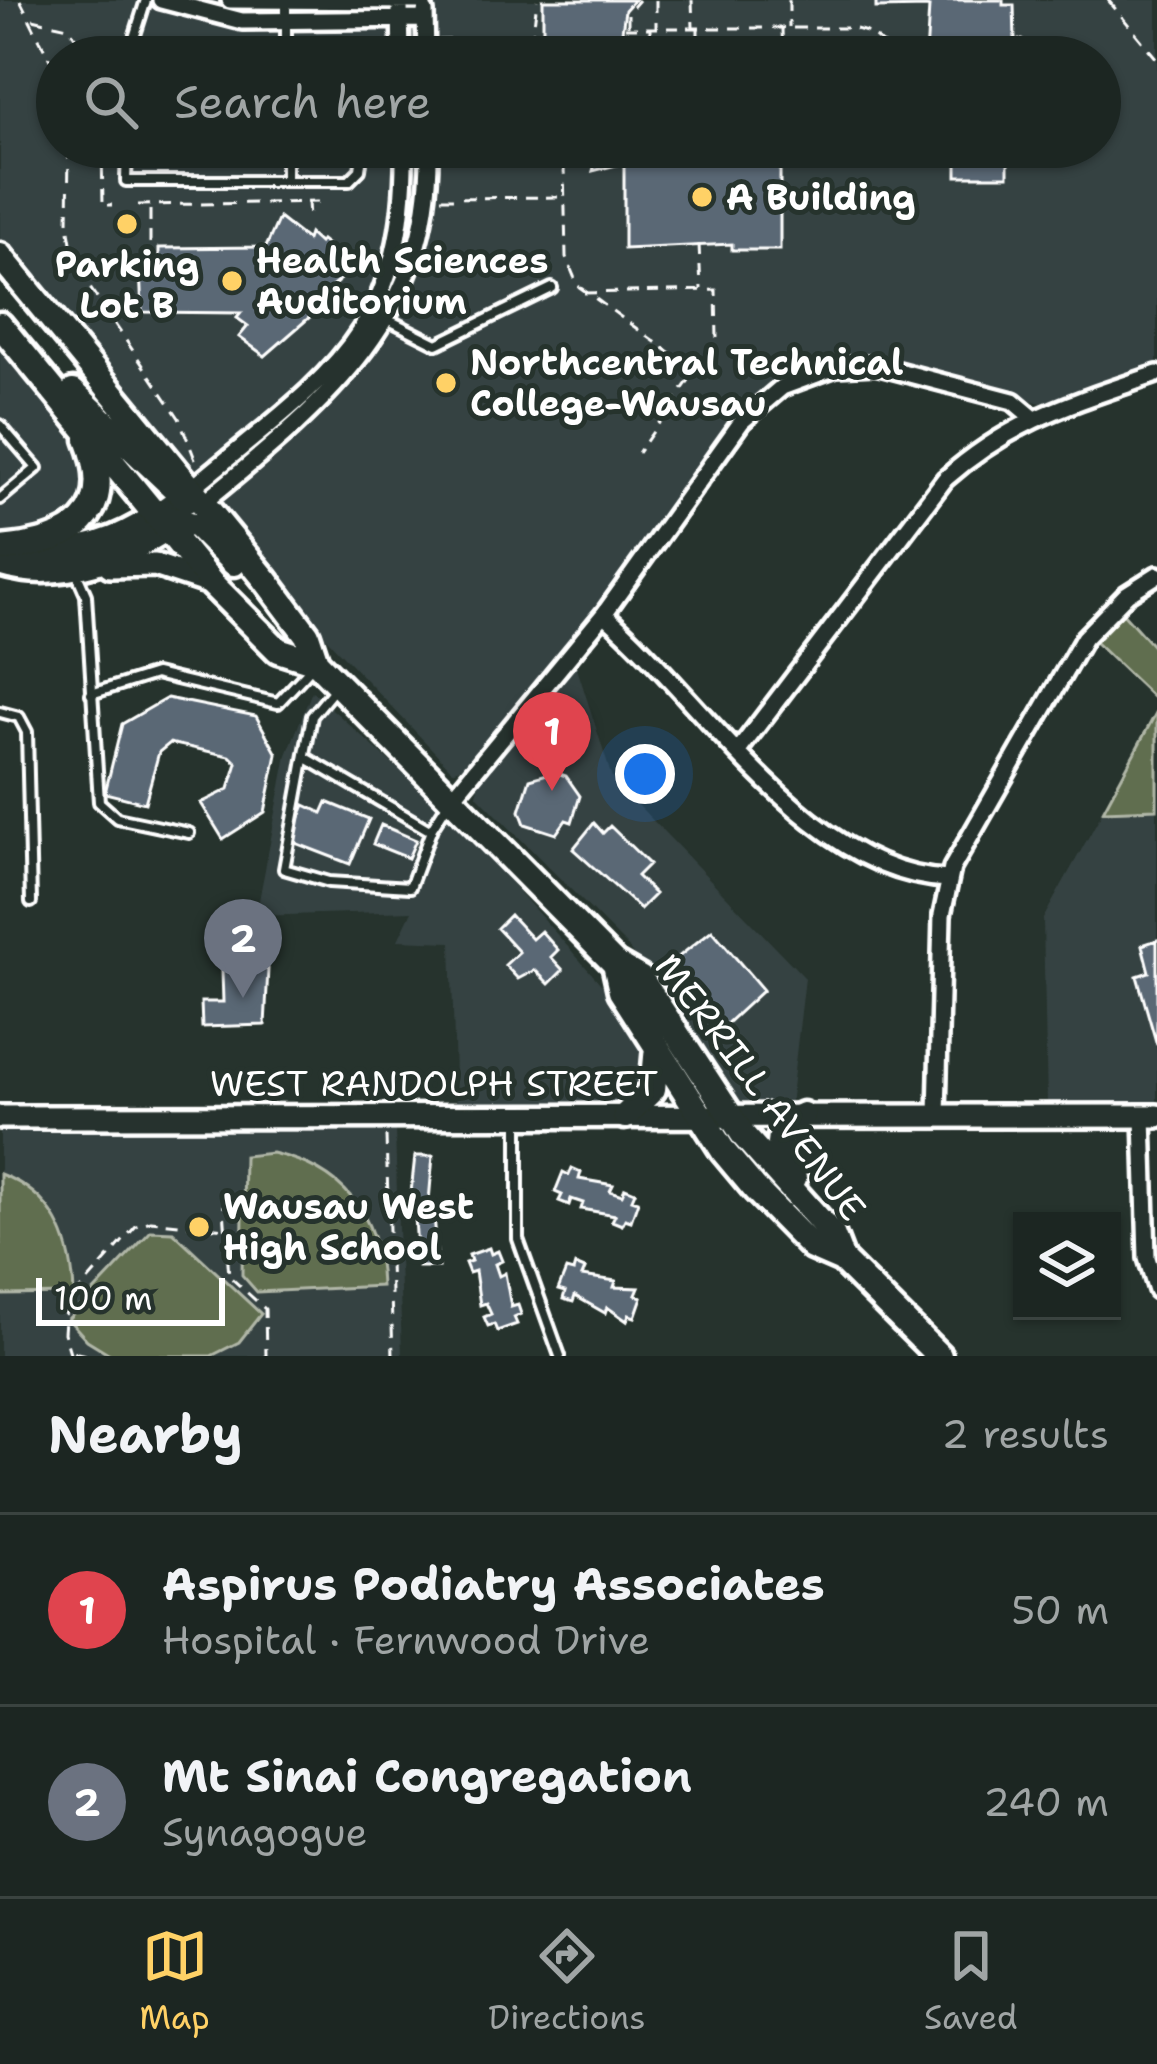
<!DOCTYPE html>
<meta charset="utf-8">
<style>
:root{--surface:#1c2622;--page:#29322f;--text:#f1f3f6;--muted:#a0a5a5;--line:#3a4340;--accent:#ffd166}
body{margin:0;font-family:"Shantell Sans",sans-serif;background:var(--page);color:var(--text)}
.controls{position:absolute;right:36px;bottom:36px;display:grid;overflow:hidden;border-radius:0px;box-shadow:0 3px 9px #0004}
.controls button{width:108px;height:108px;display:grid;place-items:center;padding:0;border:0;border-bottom:3px solid var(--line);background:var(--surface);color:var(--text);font:60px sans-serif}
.scale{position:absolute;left:36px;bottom:30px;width:189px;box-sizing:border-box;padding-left:12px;border:6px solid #fff;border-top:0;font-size:33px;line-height:42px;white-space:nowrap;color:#fff;-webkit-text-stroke:9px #26332d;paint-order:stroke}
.you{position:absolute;left:645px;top:774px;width:42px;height:42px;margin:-30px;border:9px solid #fff;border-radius:50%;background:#1a73e8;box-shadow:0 0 0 18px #1a73e833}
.badge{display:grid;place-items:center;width:78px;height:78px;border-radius:50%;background:var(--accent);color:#fff;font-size:39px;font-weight:700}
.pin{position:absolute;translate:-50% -99px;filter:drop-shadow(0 3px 6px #0008)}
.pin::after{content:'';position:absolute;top:63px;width:42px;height:36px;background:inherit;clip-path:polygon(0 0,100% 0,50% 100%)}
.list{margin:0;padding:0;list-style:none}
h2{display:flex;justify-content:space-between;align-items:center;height:156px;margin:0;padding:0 48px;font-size:51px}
h2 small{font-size:39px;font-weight:400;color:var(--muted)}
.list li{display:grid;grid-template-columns:78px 1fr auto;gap:36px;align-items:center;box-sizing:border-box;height:192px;padding:0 48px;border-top:3px solid var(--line)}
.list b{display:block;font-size:45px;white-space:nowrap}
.list p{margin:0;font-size:39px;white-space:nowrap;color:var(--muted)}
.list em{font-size:39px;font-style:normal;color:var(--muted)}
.icon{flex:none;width:66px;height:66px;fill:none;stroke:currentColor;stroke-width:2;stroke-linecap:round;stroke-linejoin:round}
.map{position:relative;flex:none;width:1157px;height:1356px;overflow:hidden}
.search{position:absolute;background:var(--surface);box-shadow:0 3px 9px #0004;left:36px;right:36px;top:36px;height:132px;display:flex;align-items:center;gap:30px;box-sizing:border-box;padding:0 42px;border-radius:66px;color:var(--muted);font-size:45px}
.sheet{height:540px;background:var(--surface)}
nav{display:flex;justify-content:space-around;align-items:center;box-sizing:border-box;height:168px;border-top:3px solid var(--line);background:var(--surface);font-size:33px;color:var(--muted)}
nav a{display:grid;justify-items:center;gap:6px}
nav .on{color:var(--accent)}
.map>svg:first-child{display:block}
.built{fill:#364343;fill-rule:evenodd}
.green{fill:#616e4f;stroke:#b0b6a7;stroke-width:3}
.building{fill:#5a6875;stroke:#fff;stroke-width:3}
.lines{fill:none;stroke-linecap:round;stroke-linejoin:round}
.lane-casing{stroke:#fff;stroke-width:16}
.street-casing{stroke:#fff;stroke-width:24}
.secondary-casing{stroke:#fff;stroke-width:30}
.primary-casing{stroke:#fff;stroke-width:33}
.path{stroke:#fff;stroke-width:3;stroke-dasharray:12 9;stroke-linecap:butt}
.lane{stroke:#26332d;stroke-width:8}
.street{stroke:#26332d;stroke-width:15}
.secondary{stroke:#26332d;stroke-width:21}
.primary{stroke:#26332d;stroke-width:24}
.poi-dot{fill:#ffd166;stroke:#26332d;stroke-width:4.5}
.labels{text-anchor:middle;stroke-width:10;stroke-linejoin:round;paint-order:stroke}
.poi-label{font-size:36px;font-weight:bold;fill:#fff;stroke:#26332d;text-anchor:start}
.street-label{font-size:36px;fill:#fff;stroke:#26332d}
</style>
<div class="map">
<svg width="1157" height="1356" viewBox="0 0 1157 1356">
<rect width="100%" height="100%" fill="#26332d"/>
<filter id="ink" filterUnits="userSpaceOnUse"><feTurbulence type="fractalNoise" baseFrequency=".00833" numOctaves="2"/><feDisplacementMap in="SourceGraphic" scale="24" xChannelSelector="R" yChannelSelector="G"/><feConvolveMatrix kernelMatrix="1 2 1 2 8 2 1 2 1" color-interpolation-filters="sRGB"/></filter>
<g filter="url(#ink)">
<path class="built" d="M0 0H1157V368L1041 403 875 356 841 357 778 379 721 432 593 611 469 764 453 771 306 617 268 560 0 239ZM57 57H1100V147H57Z
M0 348 90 463 83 511 36 538 0 534Z
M575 662 612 778 805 978 790 1105 735 1101 627 946 477 795 479 782Z
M312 691 458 823 608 992 648 1050 652 1074 619 1107 456 1108 451 942 398 940 412 911 256 916 287 755Z
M1157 809V1104H1047L1043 919 1103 811Z
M0 1126 395 1130 402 1356H0Z"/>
<path class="green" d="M1121 611 1157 651V701L1095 642Z
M1157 711V809L1103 811Z
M272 1153C343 1169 379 1213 381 1286L257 1292 242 1275 244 1156Z
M0 1174C54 1194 72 1239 74 1294L0 1295Z
M151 1231 173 1232 261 1314 239 1342 211 1356H113L87 1340 68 1319Z"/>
<path class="building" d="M543 0H634L625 10 619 53 643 57H503V42H543Z
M876 0H1003V5H1014L1015 40H1022V57H926L929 7 876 8Z
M564 147H600V161H564Z
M600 147H645V153H624V163L593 171Z
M666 147 694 152V159H780V250H732V244L624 249V153H666Z
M957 147H1008V176H957Z
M279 218 307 240 309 234 319 243 321 240 355 267 327 291 334 296 265 356 239 337 248 326 237 318 241 313 142 312 140 269H159V248L266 247Z
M167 698 256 716 277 754 265 812 223 839 201 803 229 789 237 763 230 756 170 743 159 752 145 803 105 793 122 724Z
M554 772 566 776 580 796 572 822 566 820 556 834 525 824 520 811 530 779Z
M327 802 369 819 350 864 290 841 305 805 322 813Z
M594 823 603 833 610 826 649 864 637 876 655 894 640 909 573 849Z
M381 825 416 840 408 858 373 844Z
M510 915 532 939 541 931 558 950 551 957 563 970 549 984 535 970 518 979 505 965 519 952 497 928Z
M712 930 763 990 725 1025 713 1011 706 1017 686 994 691 991 672 962Z
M1157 940V1045L1137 976 1149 972 1142 945Z
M268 969 265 1025 202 1027 201 1002H223L222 970Z
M415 1156H433L429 1201H433L438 1267H418L414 1201H410Z
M572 1168 581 1172 579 1179 613 1185 610 1191 622 1195 625 1188 635 1192 632 1199 638 1201 631 1221 625 1219 622 1225 612 1221 615 1215 581 1209 583 1203 571 1199 569 1205 559 1201 562 1195 555 1192 563 1172 569 1175Z
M489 1248 491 1254 498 1251 502 1261 495 1264 499 1276 505 1273 511 1307 518 1305 521 1314 514 1317 517 1324 497 1331 494 1324 488 1326 484 1317 491 1314 486 1303 480 1305 475 1271 469 1273 465 1263 471 1261 469 1255Z
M575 1265 585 1269 582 1276 616 1281 614 1287 639 1288 636 1295 642 1297 635 1317 629 1315 627 1321 607 1307 605 1313 575 1296 573 1302 563 1299 565 1292 558 1290 566 1270 573 1272Z"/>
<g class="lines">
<g class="lane-casing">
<path id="lane" d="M286 0V57
M128 57 146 0
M127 147 126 181H349L360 170 363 147
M286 147V181
M387 319 437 344 552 288
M0 425 37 468 0 499
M75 570 86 595 99 802 117 818 189 833
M337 686 312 716 284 869 329 882 410 887 432 828 448 803
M91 694 155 674 278 703 311 668
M0 712 19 717 27 732 31 902
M308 759 431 831
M518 1119V1239L560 1356"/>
</g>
<g class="street-casing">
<path id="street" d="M161 0 242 21 425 19
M230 0 425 1
M400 9 401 57
M425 12 426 57
M191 489C323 378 407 337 404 147
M203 503C325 403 432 318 429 147
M604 614C702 697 809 875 948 879
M739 750 945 479C1013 419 1073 403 1157 374
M453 797 604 614 742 421 782 387 836 367 875 365 1013 401 1032 417
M937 1115 942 915 952 868 1084 638 1127 594 1157 575
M1143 1116 1147 1258 1157 1290"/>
</g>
<g class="secondary-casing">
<path id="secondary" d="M23 550C93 556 138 531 191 489
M0 565C61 584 129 558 179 521
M110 566 155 565 212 584
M0 1117 1157 1116"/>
</g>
<g class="primary-casing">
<path id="primary" d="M0 256 265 579 307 635 316 662 615 964 641 979 744 1136 832 1234 842 1260
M0 325 212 584 278 650 316 662
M73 392 187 500
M158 515 197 526 234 563
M1 549C71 543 119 517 88 439
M615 964 621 991 724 1152 755 1189 812 1247 842 1260 939 1356
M625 1116 653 1089 657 1047
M794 1178C776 1154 772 1128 803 1115"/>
</g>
<path class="path" d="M20 0 57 74
M656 0V28
M692 0 693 27
M789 0V27
M1108 0 1157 59
M33 19 68 27 90 57
M628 26V13L639 0
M625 28H853L870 33 898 57
M650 29V57
M698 29V57
M782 29 783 57
M439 40 532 38
M501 40 502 57
M532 42 537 0
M442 45 453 57
M650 51H698
M485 57 500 40
M69 147 68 225 75 266 179 418 197 464
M102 147 103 205H112
M552 147 555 159 564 165 566 257 578 286 694 370
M699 147V159
M752 147 753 159
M441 198 563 197
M308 201 309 219
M138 205 324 202
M699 244 701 289
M125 260H150V206
M584 293 716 290 717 340 638 453
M386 1136 393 1356
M223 1196 229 1276 265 1309 266 1356
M73 1352 90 1356
M71 1356 64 1333 66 1306 136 1226 151 1221 224 1229"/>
<use href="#lane" class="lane"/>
<use href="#street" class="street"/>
<use href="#secondary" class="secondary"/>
<use href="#primary" class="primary"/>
</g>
</g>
<g class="poi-dot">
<circle cx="702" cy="197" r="12"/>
<circle cx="127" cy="224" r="12"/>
<circle cx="232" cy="281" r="12"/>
<circle cx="446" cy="383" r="12"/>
<circle cx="199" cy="1227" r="12"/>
</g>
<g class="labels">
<g class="poi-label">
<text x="726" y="210">A Building</text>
<text x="256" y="273">Health Sciences<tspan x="256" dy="41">Auditorium</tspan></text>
<text x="127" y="277" text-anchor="middle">Parking<tspan x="127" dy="41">Lot B</tspan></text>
<text x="470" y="375">Northcentral Technical<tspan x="470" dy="41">College-Wausau</tspan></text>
<text x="223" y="1219">Wausau West<tspan x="223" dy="41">High School</tspan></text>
</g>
<g class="street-label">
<text x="434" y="1096">WEST RANDOLPH STREET</text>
<text transform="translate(761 1087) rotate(53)" y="13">MERRILL AVENUE</text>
</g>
</g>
</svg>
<div class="controls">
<button><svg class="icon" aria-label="layers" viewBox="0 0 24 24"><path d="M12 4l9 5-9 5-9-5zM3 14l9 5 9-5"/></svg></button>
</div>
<div class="scale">100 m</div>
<div class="you"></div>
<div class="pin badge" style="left:552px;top:791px;background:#e0444e">1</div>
<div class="pin badge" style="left:243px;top:998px;background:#6b7280">2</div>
<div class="search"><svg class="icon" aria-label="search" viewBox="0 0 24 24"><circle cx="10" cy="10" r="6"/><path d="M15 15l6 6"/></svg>Search here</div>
</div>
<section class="sheet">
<h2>Nearby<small>2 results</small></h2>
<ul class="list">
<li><span class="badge" style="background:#e0444e">1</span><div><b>Aspirus Podiatry Associates</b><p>Hospital · Fernwood Drive</p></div><em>50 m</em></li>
<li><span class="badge" style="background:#6b7280">2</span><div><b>Mt Sinai Congregation</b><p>Synagogue</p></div><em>240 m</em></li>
</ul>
</section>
<nav>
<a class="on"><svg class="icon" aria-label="map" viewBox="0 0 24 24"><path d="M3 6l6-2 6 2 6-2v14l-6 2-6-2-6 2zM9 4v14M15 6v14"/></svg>Map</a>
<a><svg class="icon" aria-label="directions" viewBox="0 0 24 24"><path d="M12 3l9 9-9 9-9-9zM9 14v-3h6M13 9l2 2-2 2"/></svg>Directions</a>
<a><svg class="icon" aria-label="saved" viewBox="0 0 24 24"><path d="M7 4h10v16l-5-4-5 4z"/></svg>Saved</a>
</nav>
